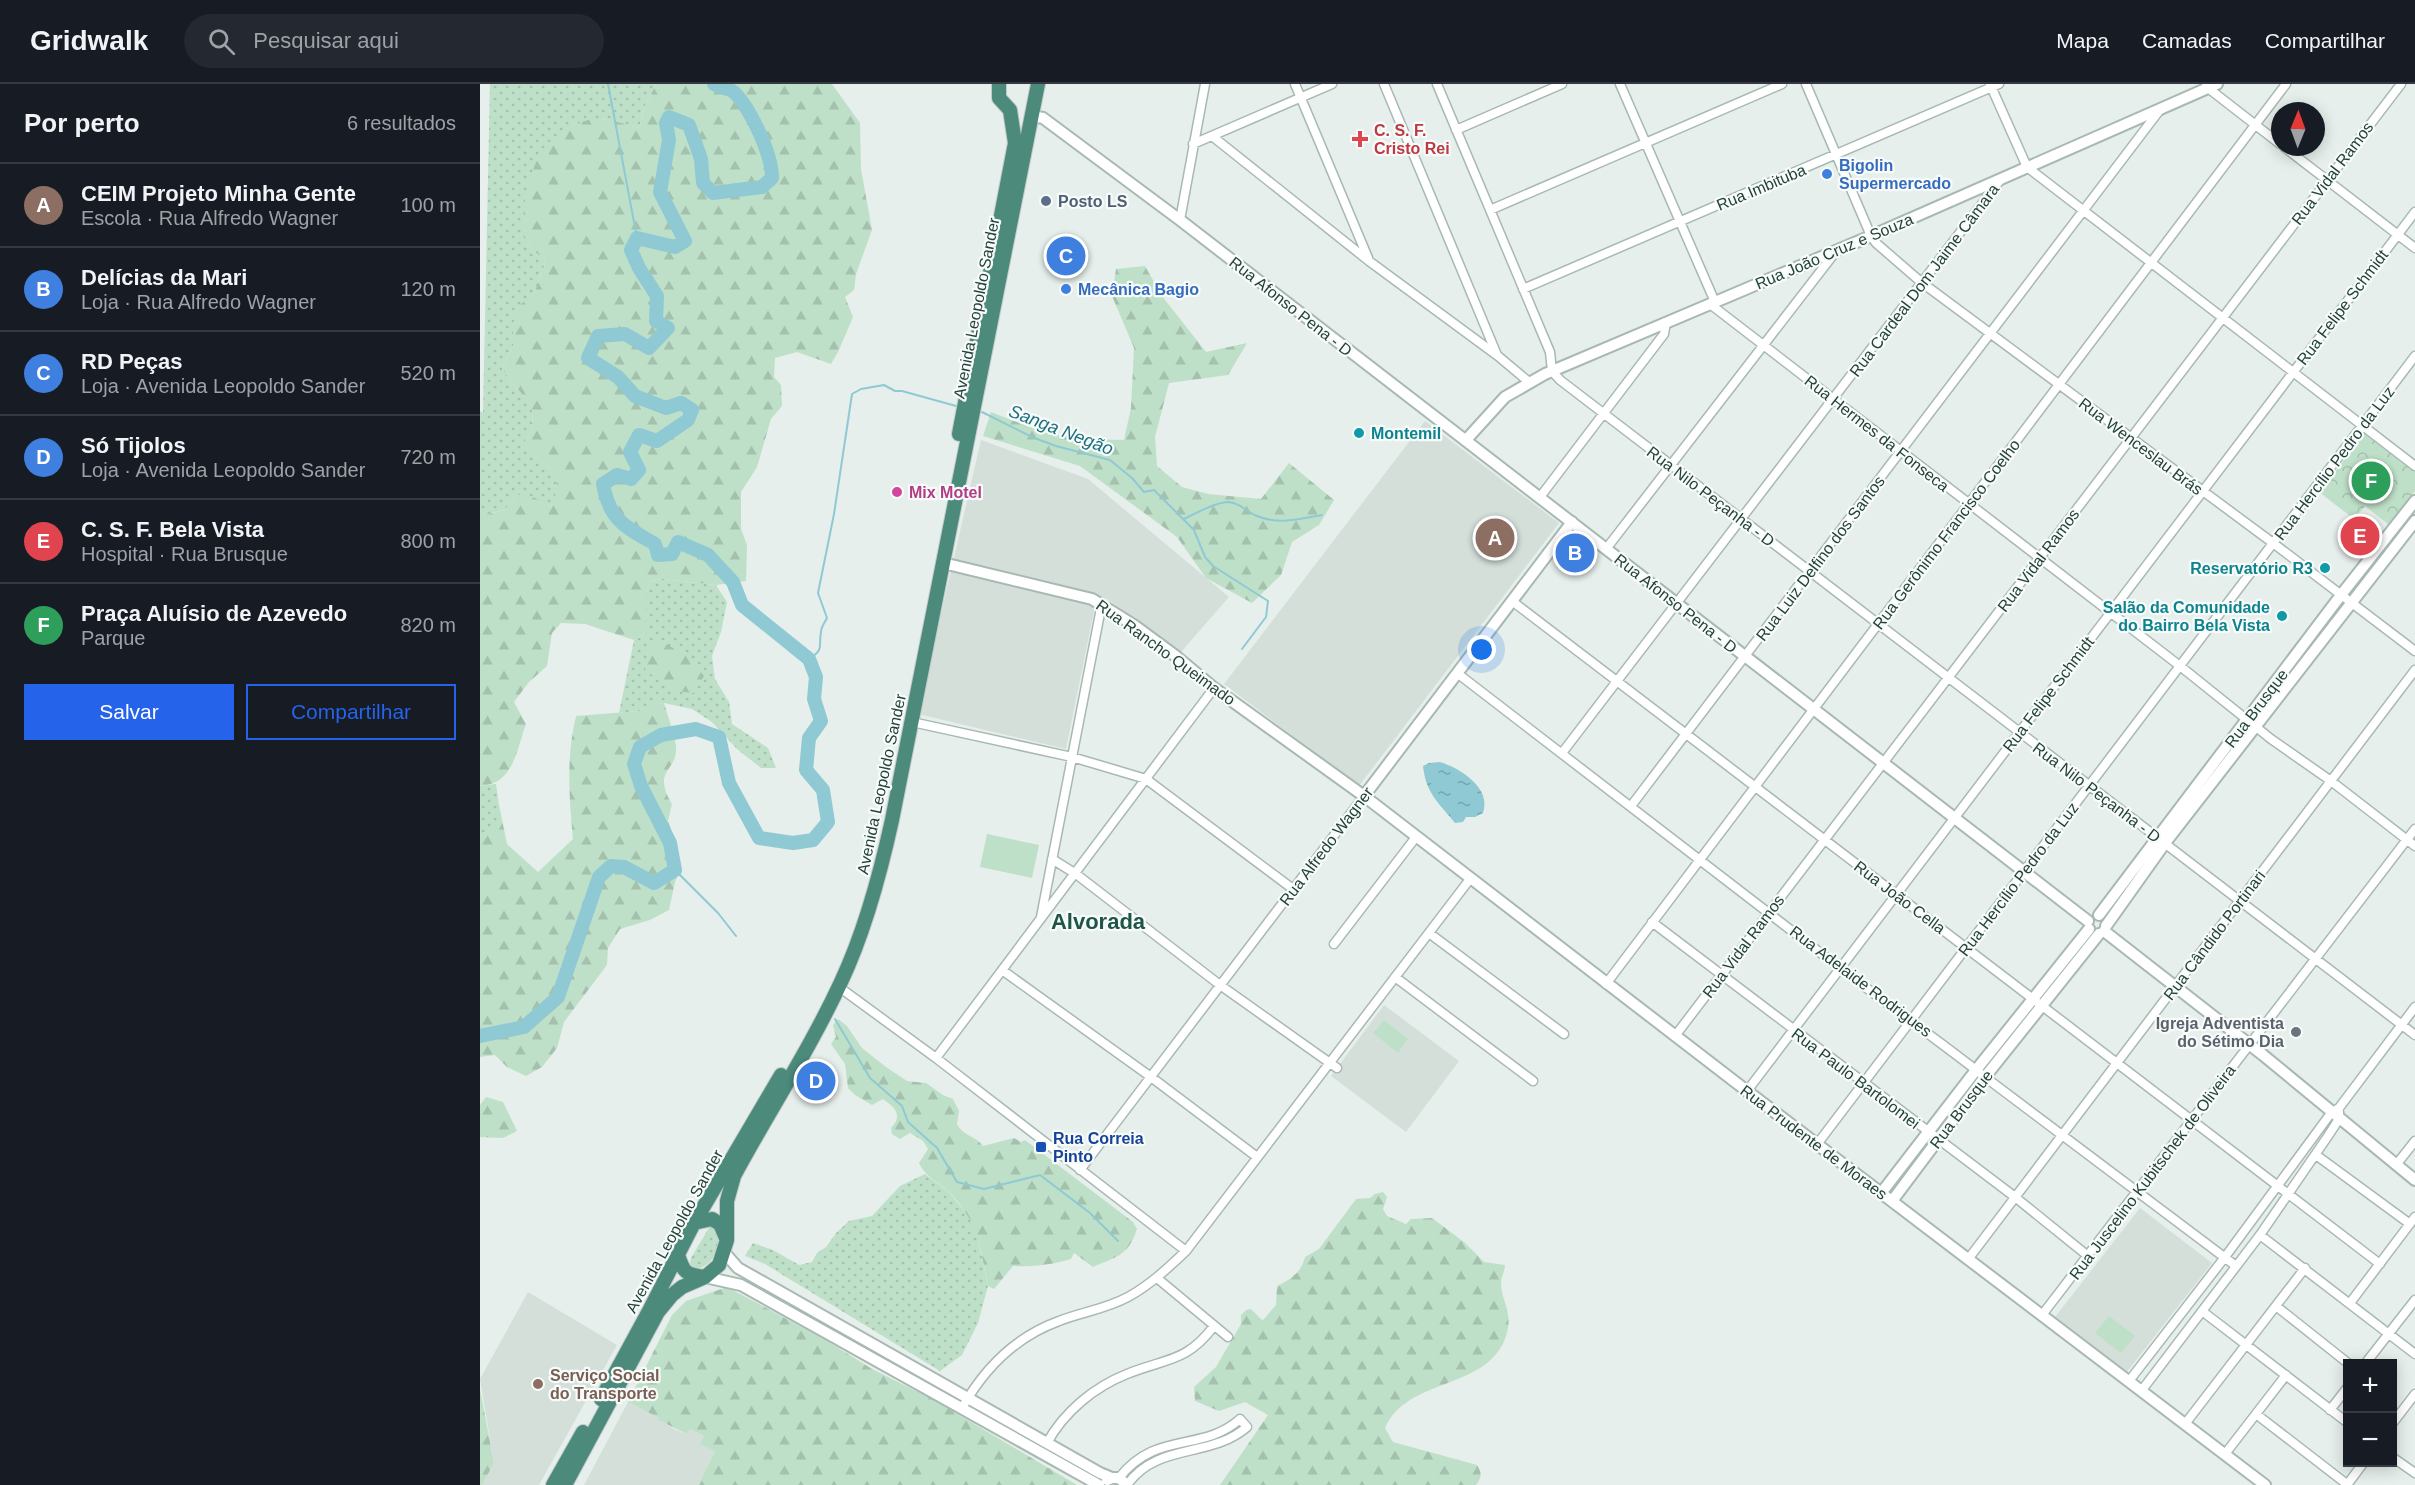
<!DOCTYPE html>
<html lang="pt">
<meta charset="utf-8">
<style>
:root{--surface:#171b24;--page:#242831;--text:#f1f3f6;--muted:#9ea1a6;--line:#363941;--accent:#2563eb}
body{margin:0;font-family:Helvetica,sans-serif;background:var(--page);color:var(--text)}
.controls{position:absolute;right:18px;bottom:18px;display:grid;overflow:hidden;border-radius:0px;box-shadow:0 3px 15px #0003}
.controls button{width:54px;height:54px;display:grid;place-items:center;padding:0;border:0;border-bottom:2px solid var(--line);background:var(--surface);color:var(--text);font:30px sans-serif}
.compass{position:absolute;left:1791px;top:18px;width:54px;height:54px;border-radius:50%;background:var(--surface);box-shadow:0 3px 15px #0003;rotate:1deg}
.you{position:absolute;left:1002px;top:566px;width:21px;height:21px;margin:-15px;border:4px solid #fff;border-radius:50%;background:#1a73e8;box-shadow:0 0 0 9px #1a73e833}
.badge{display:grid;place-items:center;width:39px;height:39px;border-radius:50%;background:var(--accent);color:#fff;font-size:20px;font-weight:700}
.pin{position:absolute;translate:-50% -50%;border:3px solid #fff;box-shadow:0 2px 6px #0006}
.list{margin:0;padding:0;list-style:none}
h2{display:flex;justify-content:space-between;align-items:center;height:78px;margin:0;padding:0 24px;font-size:26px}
h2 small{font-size:20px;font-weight:400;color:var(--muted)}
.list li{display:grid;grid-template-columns:39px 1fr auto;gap:18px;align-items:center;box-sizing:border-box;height:84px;padding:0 24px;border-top:2px solid var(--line)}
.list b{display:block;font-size:22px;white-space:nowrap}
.list p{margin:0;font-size:20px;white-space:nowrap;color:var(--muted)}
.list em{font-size:20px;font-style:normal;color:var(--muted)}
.actions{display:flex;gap:12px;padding:18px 24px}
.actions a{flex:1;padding:14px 0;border:2px solid var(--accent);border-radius:0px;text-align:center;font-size:21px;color:var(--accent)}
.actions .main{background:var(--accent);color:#fff}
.icon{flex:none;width:33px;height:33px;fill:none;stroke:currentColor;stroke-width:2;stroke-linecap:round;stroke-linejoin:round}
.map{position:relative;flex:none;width:1935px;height:1401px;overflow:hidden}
header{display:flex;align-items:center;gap:36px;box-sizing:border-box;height:84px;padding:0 30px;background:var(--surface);border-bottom:2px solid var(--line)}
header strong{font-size:28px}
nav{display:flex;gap:33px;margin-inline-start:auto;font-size:21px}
.search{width:420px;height:54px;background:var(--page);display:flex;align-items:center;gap:15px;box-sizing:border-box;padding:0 21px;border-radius:33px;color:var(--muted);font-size:22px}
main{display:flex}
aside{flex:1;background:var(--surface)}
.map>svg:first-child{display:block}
.built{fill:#d4dfda}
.grass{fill:url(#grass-dots)}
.forest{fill:url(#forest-firs)}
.park{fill:url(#park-crowns)}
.pitch{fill:#bfe0c8}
.water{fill:url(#water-ripples)}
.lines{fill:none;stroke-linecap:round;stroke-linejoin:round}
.stream{stroke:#8ec9d4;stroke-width:2}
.river{stroke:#8ec9d4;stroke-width:14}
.minor-casing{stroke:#a8b8b2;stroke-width:11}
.tertiary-casing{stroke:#a8b8b2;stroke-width:14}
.trunk-casing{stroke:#c2cac8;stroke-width:16}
.minor{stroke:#fff;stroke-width:8}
.tertiary{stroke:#fff;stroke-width:10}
.trunk{stroke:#4c8a7c;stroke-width:14}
.health-dot{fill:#e0444e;stroke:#f7fbf9;stroke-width:2}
.shop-dot{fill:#3f7fe0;stroke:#f7fbf9;stroke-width:2}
.service-dot{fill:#5c6f8a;stroke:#f7fbf9;stroke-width:2}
.culture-dot{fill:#0f9aa8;stroke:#f7fbf9;stroke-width:2}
.hotel-dot{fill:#d1479c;stroke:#f7fbf9;stroke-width:2}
.worship-dot{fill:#6b7280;stroke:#f7fbf9;stroke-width:2}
.transit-dot{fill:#1a4fb4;stroke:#f7fbf9;stroke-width:2}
.education-dot{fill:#8d6e63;stroke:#f7fbf9;stroke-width:2}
.labels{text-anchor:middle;stroke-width:4.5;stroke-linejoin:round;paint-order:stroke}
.health-label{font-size:16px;font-weight:bold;fill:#be3a42;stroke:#f7fbf9;text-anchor:start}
.shop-label{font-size:16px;font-weight:bold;fill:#366cbe;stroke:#f7fbf9;text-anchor:start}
.street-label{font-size:16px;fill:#24423a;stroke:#f7fbf9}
.service-label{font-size:16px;font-weight:bold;fill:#4e5e75;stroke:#f7fbf9;text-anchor:start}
.culture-label{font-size:16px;font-weight:bold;fill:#0d838f;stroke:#f7fbf9;text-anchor:end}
.hotel-label{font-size:16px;font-weight:bold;fill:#b23c85;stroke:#f7fbf9;text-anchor:start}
.worship-label{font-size:16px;font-weight:bold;fill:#5b616d;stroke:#f7fbf9;text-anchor:end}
.transit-label{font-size:16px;font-weight:bold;fill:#164399;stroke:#f7fbf9;text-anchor:start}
.education-label{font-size:16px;font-weight:bold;fill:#785e54;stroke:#f7fbf9;text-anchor:start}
.water-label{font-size:18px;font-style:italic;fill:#1c6f80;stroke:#f7fbf9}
.district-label{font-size:22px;font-weight:bold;fill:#1f5548;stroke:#f7fbf9}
</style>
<header>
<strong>Gridwalk</strong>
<div class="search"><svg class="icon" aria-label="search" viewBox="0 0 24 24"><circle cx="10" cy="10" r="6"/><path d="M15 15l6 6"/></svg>Pesquisar aqui</div>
<nav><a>Mapa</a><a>Camadas</a><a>Compartilhar</a></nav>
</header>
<main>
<aside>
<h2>Por perto<small>6 resultados</small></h2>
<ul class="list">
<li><span class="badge" style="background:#8d6e63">A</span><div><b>CEIM Projeto Minha Gente</b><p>Escola · Rua Alfredo Wagner</p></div><em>100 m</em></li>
<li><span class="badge" style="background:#3f7fe0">B</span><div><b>Delícias da Mari</b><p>Loja · Rua Alfredo Wagner</p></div><em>120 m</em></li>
<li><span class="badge" style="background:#3f7fe0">C</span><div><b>RD Peças</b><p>Loja · Avenida Leopoldo Sander</p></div><em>520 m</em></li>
<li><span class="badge" style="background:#3f7fe0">D</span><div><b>Só Tijolos</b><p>Loja · Avenida Leopoldo Sander</p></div><em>720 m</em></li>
<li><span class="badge" style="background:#e0444e">E</span><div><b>C. S. F. Bela Vista</b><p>Hospital · Rua Brusque</p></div><em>800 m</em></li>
<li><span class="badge" style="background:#2e9e5b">F</span><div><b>Praça Aluísio de Azevedo</b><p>Parque</p></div><em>820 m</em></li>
</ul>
<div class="actions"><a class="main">Salvar</a><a>Compartilhar</a></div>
</aside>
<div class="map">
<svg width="1935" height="1401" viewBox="0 0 1935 1401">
<defs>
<pattern id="grass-dots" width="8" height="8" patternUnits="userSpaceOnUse" patternTransform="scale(1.5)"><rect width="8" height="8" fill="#bfe0c8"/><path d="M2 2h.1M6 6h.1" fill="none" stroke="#a4c1ad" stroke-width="1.8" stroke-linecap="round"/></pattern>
<pattern id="forest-firs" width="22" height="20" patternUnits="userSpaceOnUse" patternTransform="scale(1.5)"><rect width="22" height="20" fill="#bfe0c8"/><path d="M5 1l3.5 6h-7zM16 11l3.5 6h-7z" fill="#a4c1ad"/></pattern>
<pattern id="park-crowns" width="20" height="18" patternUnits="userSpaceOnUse" patternTransform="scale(1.5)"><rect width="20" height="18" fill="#bfe0c8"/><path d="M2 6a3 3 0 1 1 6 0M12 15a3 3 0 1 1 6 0" fill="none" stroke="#a4c1ad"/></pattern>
<pattern id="water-ripples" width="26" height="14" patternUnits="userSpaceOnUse" patternTransform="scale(1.5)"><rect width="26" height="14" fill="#8ec9d4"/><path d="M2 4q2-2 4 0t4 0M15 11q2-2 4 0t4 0" fill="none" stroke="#74a5ad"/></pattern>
</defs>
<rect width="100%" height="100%" fill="#e6efeb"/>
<path class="built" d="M945 337 1079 439 879 702 744 600Z
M501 356 608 395 749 513 701 568 626 514 615 522 586 665 438 630Z
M904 921 979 977 926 1048 851 992Z
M1660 1124 1732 1179 1646 1289 1575 1233Z
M48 1208 137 1261 59 1401H2L14 1379 0 1295Z
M148 1318 179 1334V1336L196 1346 207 1350 210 1345 224 1352 235 1367 218 1401H104Z"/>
<path class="grass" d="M10 0H176L165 22 159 44 122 35 48 161 66 177 53 212 33 240V262L22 285 52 323 53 345 43 361 77 391V406L73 422 36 411 25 426 2 431 0 425V327L3 329Z
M183 495 236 501 247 518 241 548 232 572 235 595 249 618 252 640 288 664 296 684H281L257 665 232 638 212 625 184 619 176 620H170L159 627 139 629 154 556 166 550V508L170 497Z
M16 700 21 735 0 753V702Z
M445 1090 468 1107 489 1132 496 1145 508 1202 498 1239 482 1271 460 1287 285 1180 265 1172 273 1159 293 1166 319 1181 332 1178 337 1169 346 1163 357 1148 369 1137 392 1132 420 1102Z
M230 1142C249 1153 232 1188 213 1184L210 1179 211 1174Z"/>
<path class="forest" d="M176 0H352L380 39 381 85 392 146 376 190 374 206 365 213 373 233 358 268 351 280 317 268 295 274 294 293 301 301 302 322 291 335 277 383 261 408V445L267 461 266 497 236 501 183 495 170 497 166 508V550L154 556 105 540 81 539 72 549 67 582 49 598 34 618 46 640C36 667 34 700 0 702V425L3 431 25 426 36 411 46 410 72 422 77 406V391L42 361 53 345 52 323 22 285 33 262V240L38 222 53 212 66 177C61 172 53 167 49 162 35 141 50 84 63 65 71 54 92 41 105 37 122 31 142 40 159 44L165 22Z
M665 182 682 212 726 268 767 259 748 291 689 299 675 353 677 382 702 403 728 410 781 415 809 379 854 416 839 441 812 458 801 491 772 519 726 494 697 453 600 382 503 352 511 328 565 349 609 355 644 356 651 324 654 264 632 212 636 185Z
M177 555 209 573 224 592 214 609 195 607 165 586 170 562Z
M184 619C188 633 194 648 196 662 198 688 171 685 192 720L188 737 196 760 201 784 195 798 189 826 170 836 140 845 128 864 127 881 84 938 77 964 62 983 46 992 27 983 15 971 0 973V753L20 735 19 721 27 760 58 788 93 755C89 712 86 674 96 632L159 627 170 620Z
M358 935 367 942 382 964 406 983 427 997 446 999 463 1011 473 1015 479 1027 477 1040C483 1052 496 1052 503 1062L534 1054 541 1058 545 1056 653 1138 657 1145C648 1172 638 1172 613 1183L594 1169 591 1175C571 1181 553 1183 533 1182L514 1205 508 1202C500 1163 499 1138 469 1108 458 1097 446 1094 439 1079L448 1065 443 1057 430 1049 420 1055 412 1050 411 1044C424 1031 414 1023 403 1015L392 1021 375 1011 368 1004 365 980 351 960 356 953 353 941Z
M6 1013 23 1018 37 1047 23 1054 0 1053V1021Z
M903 1108 907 1113 903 1125 907 1132 926 1140 931 1135 952 1134 984 1158 1004 1178 1025 1181C1025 1187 1021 1193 1021 1199 1021 1215 1031 1225 1028 1244 1016 1308 929 1290 905 1344L913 1358 997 1381C1002 1389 1002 1393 996 1401H740L788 1331 765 1318 739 1327 715 1317 714 1303 736 1283 761 1240V1231L766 1226 771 1225 782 1236 784 1235 796 1221 797 1202C811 1195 821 1189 825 1173L839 1165 876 1115 890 1114 895 1110Z
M247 1203 344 1255 392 1285 454 1316 597 1401H218L235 1367 220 1360 224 1352 210 1345 207 1350 178 1336 179 1334 148 1318 192 1231 206 1217Z
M0 1305 14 1379 2 1401H0Z"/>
<path class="park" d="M1885 349 1935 387V407L1909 441 1885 422 1874 435 1839 408Z"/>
<path class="pitch" d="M507 750 559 761 552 794 500 783Z
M904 936 928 955 918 969 893 949Z
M1629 1232 1655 1252 1641 1269 1615 1249Z"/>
<path class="water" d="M960 678C980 684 1012 704 1003 729L995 733H986L983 738 975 739C959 719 946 710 943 682L949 679Z"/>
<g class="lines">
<path class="stream" d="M128 0 157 154
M502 328 552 353 576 362 630 376 652 394 664 408 674 406 714 446 725 473 733 482 788 517 786 533 762 565
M704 435C717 429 733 419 748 418 759 418 767 428 777 432 799 441 819 435 842 431
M329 575C345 565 338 563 341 548 341 543 345 538 347 534L338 509 354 430 372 310 381 305 404 301 415 307H422L476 322
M195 786 238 829 256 852
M355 935 390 994 422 1022 428 1038 457 1064 477 1098 504 1105 560 1091 610 1129 638 1157"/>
<path class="river" d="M0 952 44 943 78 913 119 793 131 782 144 783 174 799 195 786 190 759 161 702 154 680 160 663 181 651 216 645 239 653 249 699 279 754 313 759 333 756 348 738 343 706 326 686 329 654 341 637 334 615 336 593 329 575 262 521 253 498 228 471 198 458 192 470 178 471 175 460C144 442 130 437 123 400L137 391 151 395 159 386 150 368 159 351 177 357 208 336 212 326 201 319 186 324 155 312 138 293 108 274 118 252 145 250 169 264 188 244 176 237 177 212 159 184 151 166 157 154 195 163 205 157 180 108 189 56 186 39 189 33 209 41 221 75 223 99 233 109 282 103 292 94C292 70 271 26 255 9 250 4 240 4 234 0"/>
<g class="minor-casing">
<path id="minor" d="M815 0 888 174
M904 0 1017 271
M957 0 1070 268 1072 287 1080 296 1935 951
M1140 0 1235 218
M1326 0 1391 152 1396 159 1441 198 1793 459 1935 567
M1510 0 1547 83 1935 382
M1726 0 1728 4 1800 60
M976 46 1082 0
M732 52 889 177 1018 272 1049 298
M713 60 852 0
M1804 63 1935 164
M1010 126 1302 0
M700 136 725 0
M1043 205 1519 0
M1230 220 1700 582 1791 655 1851 697 1935 762
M1060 413 1184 250 1186 238
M1126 465 1357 166
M1032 517 1900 1180
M977 589C1105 687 1233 785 1360 884 1408 921 1458 956 1505 993L1756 1182
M432 638 592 673 666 695 813 805
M1082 669 1521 95
M1151 722 1679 27
M572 775 596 790 740 901 857 984
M561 833 622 519
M1172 838 1535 1113 1608 1172
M949 849 1084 950
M854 860 936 753
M522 886 671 993 777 1073
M915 893 1053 997
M1126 900 1806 0
M359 903 456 974 706 1167
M1195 952 1921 0
M456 974 734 604
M1267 1007 1935 128
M1338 1059 1935 272
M1836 1071 1930 1140
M1916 1081 1935 1057
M600 1086 884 712
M1780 1151 1935 1270
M1489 1174 1935 586
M677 1194 748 1253
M1870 1219 1935 1133
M1796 1222 1869 1280
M1722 1227 1868 1339
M1562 1231 1935 745
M1885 1280 1935 1216
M1649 1297 1745 1173 1851 1029 1859 1024 1935 923
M1662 1306 1780 1151 1848 1052 1859 1035V1028
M482 1324C504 1285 535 1253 579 1237 602 1228 626 1225 648 1213 670 1201 688 1184 706 1167L990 795
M1850 1326 1868 1303
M1776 1330 1868 1401
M1705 1340 1825 1184
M1912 1340 1935 1310
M567 1359C584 1328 614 1303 647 1290 686 1274 706 1279 734 1242
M1745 1370 1806 1291
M1912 1373 1935 1389
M639 1394C676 1346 722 1369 760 1335L767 1343C730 1375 677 1358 647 1401
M1867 1401 1884 1378"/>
</g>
<g class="tertiary-casing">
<path id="tertiary" d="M552 32 563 34 700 136 1608 837
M986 356 1025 313 1065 290 1391 152 1737 0
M463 479 612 515 655 542 697 573 734 604 884 712 1267 1007 1785 1401
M884 712 1092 438
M1619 831 1861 511 1935 417
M1626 842 1685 759 1935 437
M1624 847 1783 971 1935 1096
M1402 1108 1496 986 1609 845
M1412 1117 1505 993 1619 850
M244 1168 258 1184 620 1389 632 1394
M225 1193 261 1201 619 1401
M627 1396 632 1394H639L647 1401"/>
</g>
<g class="trunk-casing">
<path id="trunk" d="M479 350 535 59 530 26 519 14V0
M214 1139 232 1135 240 1140 246 1154
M198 1171C204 1189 205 1190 225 1193
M121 1315 170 1225 214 1139 301 991
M73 1401 103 1348
M85 1401 178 1228 192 1211 202 1203 225 1193 239 1181 247 1156V1117L254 1092C289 1027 330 965 361 898 385 847 400 791 412 736L558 0"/>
</g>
<use href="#minor" class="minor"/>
<use href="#tertiary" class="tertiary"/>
<use href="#trunk" class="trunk"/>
</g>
<path class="health-dot" d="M877 46h6v6h6v6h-6v6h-6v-6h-6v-6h6z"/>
<g class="shop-dot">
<circle cx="1347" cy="90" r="6"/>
<circle cx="586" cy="205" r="6"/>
</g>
<circle class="service-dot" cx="566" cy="117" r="6"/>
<g class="culture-dot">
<circle cx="879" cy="349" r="6"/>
<circle cx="1845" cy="484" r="6"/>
<circle cx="1802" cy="532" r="6"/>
</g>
<circle class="hotel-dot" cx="417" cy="408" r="6"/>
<circle class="worship-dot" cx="1816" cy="948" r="6"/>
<rect class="transit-dot" x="555" y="1057" width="12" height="12" rx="3"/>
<circle class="education-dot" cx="58" cy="1300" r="6"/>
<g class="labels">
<g class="health-label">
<text x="894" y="52">C. S. F.<tspan x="894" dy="18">Cristo Rei</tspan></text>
</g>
<g class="shop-label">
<text x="1359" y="87">Bigolin<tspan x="1359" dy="18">Supermercado</tspan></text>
<text x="598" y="211">Mecânica Bagio</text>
</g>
<g class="street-label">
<text transform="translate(1852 89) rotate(-53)" y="6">Rua Vidal Ramos</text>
<text transform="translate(1281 103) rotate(-23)" y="6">Rua Imbituba</text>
<text transform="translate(1354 167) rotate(-23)" y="6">Rua João Cruz e Souza</text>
<text transform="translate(1444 196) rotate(-53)" y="6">Rua Cardeal Dom Jaime Câmara</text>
<text transform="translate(811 222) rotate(38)" y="6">Rua Afonso Pena - D</text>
<text transform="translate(1862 223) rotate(-53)" y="6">Rua Felipe Schmidt</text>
<text transform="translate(496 224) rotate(-79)" y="6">Avenida Leopoldo Sander</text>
<text transform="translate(1397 349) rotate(38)" y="6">Rua Hermes da Fonseca</text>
<text transform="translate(1661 362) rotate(37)" y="6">Rua Wenceslau Brás</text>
<text transform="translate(1854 379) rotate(-53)" y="6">Rua Hercílio Pedro da Luz</text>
<text transform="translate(1231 412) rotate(37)" y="6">Rua Nilo Peçanha - D</text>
<text transform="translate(1466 450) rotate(-53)" y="6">Rua Gerônimo Francisco Coelho</text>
<text transform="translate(1340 474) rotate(-53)" y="6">Rua Luiz Delfino dos Santos</text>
<text transform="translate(1558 476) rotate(-53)" y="6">Rua Vidal Ramos</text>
<text transform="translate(1196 519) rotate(38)" y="6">Rua Afonso Pena - D</text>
<text transform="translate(686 568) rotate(36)" y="6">Rua Rancho Queimado</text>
<text transform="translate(1568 610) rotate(-53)" y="6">Rua Felipe Schmidt</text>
<text transform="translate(1776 624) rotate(-53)" y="6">Rua Brusque</text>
<text transform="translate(401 700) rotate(-78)" y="6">Avenida Leopoldo Sander</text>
<text transform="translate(1617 708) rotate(37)" y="6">Rua Nilo Peçanha - D</text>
<text transform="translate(846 762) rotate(-53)" y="6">Rua Alfredo Wagner</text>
<text transform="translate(1538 795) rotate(-53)" y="6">Rua Hercílio Pedro da Luz</text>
<text transform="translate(1420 813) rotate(37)" y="6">Rua João Cella</text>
<text transform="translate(1734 851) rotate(-53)" y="6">Rua Cândido Portinari</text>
<text transform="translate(1263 862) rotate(-53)" y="6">Rua Vidal Ramos</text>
<text transform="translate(1381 897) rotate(37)" y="6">Rua Adelaide Rodrigues</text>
<text transform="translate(1376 994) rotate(37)" y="6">Rua Paulo Bartolomei</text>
<text transform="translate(1481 1025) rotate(-53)" y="6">Rua Brusque</text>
<text transform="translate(1334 1058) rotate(37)" y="6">Rua Prudente de Moraes</text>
<text transform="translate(1672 1088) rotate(-53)" y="6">Rua Juscelino Kubitschek de Oliveira</text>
<text transform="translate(194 1147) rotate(-61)" y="6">Avenida Leopoldo Sander</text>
</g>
<g class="service-label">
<text x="578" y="123">Posto LS</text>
</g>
<g class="culture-label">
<text x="891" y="355" text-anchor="start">Montemil</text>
<text x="1833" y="490">Reservatório R3</text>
<text x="1790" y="529">Salão da Comunidade<tspan x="1790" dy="18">do Bairro Bela Vista</tspan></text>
</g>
<g class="hotel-label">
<text x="429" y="414">Mix Motel</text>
</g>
<g class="worship-label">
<text x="1804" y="945">Igreja Adventista<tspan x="1804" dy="18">do Sétimo Dia</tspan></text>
</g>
<g class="transit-label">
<text x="573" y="1060">Rua Correia<tspan x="573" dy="18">Pinto</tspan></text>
</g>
<g class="education-label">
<text x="70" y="1297">Serviço Social<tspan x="70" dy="18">do Transporte</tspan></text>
</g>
<g class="water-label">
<text transform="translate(581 346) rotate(21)" y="6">Sanga Negão</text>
</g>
<g class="district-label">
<text x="618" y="845">Alvorada</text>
</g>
</g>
</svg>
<div class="controls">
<button>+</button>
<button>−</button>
</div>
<svg class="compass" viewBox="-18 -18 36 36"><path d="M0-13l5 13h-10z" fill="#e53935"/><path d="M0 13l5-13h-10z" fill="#9ea1a6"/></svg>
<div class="you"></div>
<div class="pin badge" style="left:1015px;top:454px;background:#8d6e63">A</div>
<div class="pin badge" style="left:1095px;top:469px;background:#3f7fe0">B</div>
<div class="pin badge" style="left:586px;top:172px;background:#3f7fe0">C</div>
<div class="pin badge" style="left:336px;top:997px;background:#3f7fe0">D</div>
<div class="pin badge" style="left:1880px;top:452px;background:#e0444e">E</div>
<div class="pin badge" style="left:1891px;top:397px;background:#2e9e5b">F</div>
</div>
</main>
